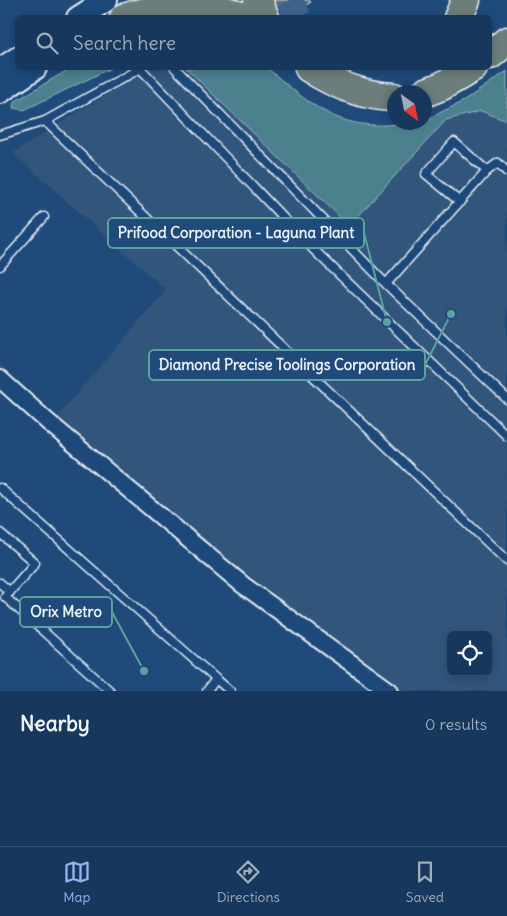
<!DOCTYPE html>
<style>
:root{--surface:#17385c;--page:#203f62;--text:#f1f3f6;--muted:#9eacbb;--line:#365272;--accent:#95b2f1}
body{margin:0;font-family:Delius,sans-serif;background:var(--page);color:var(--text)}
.controls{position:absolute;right:15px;bottom:15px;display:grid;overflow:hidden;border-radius:8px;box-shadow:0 2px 8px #0003}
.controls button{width:45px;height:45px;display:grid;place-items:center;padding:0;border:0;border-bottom:1px solid var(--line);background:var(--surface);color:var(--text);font:25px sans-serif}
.compass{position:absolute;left:387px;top:85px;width:45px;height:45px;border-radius:50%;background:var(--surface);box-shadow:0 2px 8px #0003;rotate:147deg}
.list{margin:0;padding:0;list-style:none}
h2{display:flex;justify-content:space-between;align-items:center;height:65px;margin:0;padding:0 20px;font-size:21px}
h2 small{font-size:16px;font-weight:400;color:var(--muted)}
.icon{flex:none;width:28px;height:28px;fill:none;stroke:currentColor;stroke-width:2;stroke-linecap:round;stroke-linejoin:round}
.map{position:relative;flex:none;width:507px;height:691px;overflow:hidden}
.search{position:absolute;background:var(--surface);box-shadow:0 2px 8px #0003;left:15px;right:15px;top:15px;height:55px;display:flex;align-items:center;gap:12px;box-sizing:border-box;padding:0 18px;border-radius:8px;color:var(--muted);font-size:19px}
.sheet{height:155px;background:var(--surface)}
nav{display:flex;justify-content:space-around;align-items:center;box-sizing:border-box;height:70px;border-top:1px solid var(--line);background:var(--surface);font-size:14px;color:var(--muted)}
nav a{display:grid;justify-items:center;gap:2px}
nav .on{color:var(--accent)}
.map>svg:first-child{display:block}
.built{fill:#31557b;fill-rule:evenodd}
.green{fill:#4c808d;stroke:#9ab8c2}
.building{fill:#5c6e7d;stroke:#e8f1f8}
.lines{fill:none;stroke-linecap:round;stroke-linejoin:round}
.highway-tunnel{stroke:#3d638d;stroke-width:28;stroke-dasharray:28 14;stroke-linecap:butt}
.lane-casing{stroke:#e8f1f8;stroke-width:11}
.street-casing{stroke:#e8f1f8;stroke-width:20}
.secondary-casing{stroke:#e8f1f8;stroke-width:26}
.highway-casing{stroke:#e8f1f8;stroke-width:31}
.lane{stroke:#1f4a7a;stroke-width:8}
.street{stroke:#1f4a7a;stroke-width:16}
.secondary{stroke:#1f4a7a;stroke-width:22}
.highway{stroke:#6c7e7c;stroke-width:28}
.leader{fill:none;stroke:#5ba19e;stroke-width:2}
.callout-dot{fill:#5ba19e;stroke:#1f4a7a;stroke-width:2}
.callout{fill:#1f4a7a;stroke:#5ba19e;stroke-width:2}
.callout-label{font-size:15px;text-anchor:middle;font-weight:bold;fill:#e8f1f8}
</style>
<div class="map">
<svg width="507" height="691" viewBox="0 0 507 691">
<rect width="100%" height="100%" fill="#1f4a7a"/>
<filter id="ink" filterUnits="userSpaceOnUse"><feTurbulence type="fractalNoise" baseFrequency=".02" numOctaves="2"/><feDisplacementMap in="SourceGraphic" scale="10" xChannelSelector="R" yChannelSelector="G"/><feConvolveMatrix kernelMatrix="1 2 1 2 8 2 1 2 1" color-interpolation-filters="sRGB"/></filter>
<g filter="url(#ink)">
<path class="built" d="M148 68H186L348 226 446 119 481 111 507 121V691H384L0 384V364L54 420 166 290 13 153ZM451 635H488V672H451Z"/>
<path class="green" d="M71 68H111L24 110 13 108 14 102Z
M186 68H267C300 95 328 124 374 125 391 126 408 122 424 122L425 120 464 101 507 71V121L481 111 446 120 349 226Z"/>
<path class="building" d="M267 0H309L311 2 285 18H271Z"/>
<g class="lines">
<path class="highway-tunnel" d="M289 0 298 18"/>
<g class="lane-casing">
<path id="lane" d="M140 68 313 249 507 436
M175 68 386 284 507 399
M45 121 507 561
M0 135 45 121 141 68
M460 202 426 174 454 142 487 171
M0 266 44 217
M386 284 487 171 498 163 507 172
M0 488 216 679
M0 533 35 563 5 597 110 691
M0 583 10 592
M207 691 216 679 230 691"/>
</g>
<g class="street-casing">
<path id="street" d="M0 379 48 422 243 585 390 691"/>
</g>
<g class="secondary-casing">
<path id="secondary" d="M78 18 106 0
M0 70 18 58
M0 92 35 68"/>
</g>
<g class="highway-casing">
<path id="highway" d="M258 0 265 18
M124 18C165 4 206 0 245 18
M458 18 466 0
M490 55 507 41
M309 68C335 85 363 96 394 97
M424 93 442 86 473 68"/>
</g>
<use href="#lane" class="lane"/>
<use href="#street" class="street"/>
<use href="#secondary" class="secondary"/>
<use href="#highway" class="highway"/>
</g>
</g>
<path class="leader" d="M387 322L364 233M451 314L425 365M144 671L112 612"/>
<g class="callout-dot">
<circle cx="387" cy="322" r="5"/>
<circle cx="451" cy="314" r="5"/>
<circle cx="144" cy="671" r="5"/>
</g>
<g class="callout">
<rect x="108" y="218" width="256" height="30" rx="5"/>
<rect x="149" y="350" width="276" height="30" rx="5"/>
<rect x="20" y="597" width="92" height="30" rx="5"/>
</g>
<g class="callout-label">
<text x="236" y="238">Prifood Corporation - Laguna Plant</text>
<text x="287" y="370">Diamond Precise Toolings Corporation</text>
<text x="66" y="617">Orix Metro</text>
</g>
</svg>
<div class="controls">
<button><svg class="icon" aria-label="locate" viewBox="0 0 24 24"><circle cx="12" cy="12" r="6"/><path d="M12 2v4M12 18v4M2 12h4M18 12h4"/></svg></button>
</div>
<svg class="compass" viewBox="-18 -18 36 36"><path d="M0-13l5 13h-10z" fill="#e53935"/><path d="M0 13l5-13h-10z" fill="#9eacbb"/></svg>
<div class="search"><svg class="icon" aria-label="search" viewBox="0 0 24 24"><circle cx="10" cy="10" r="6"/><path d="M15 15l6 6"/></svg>Search here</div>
</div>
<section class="sheet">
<h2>Nearby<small>0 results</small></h2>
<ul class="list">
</ul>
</section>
<nav>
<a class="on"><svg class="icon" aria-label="map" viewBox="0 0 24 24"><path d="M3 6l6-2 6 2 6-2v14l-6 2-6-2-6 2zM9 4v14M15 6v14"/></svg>Map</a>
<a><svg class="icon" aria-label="directions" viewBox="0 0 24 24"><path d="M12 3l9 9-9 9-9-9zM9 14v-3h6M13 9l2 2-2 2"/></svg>Directions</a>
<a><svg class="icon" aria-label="saved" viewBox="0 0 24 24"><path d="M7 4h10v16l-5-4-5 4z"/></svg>Saved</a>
</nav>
